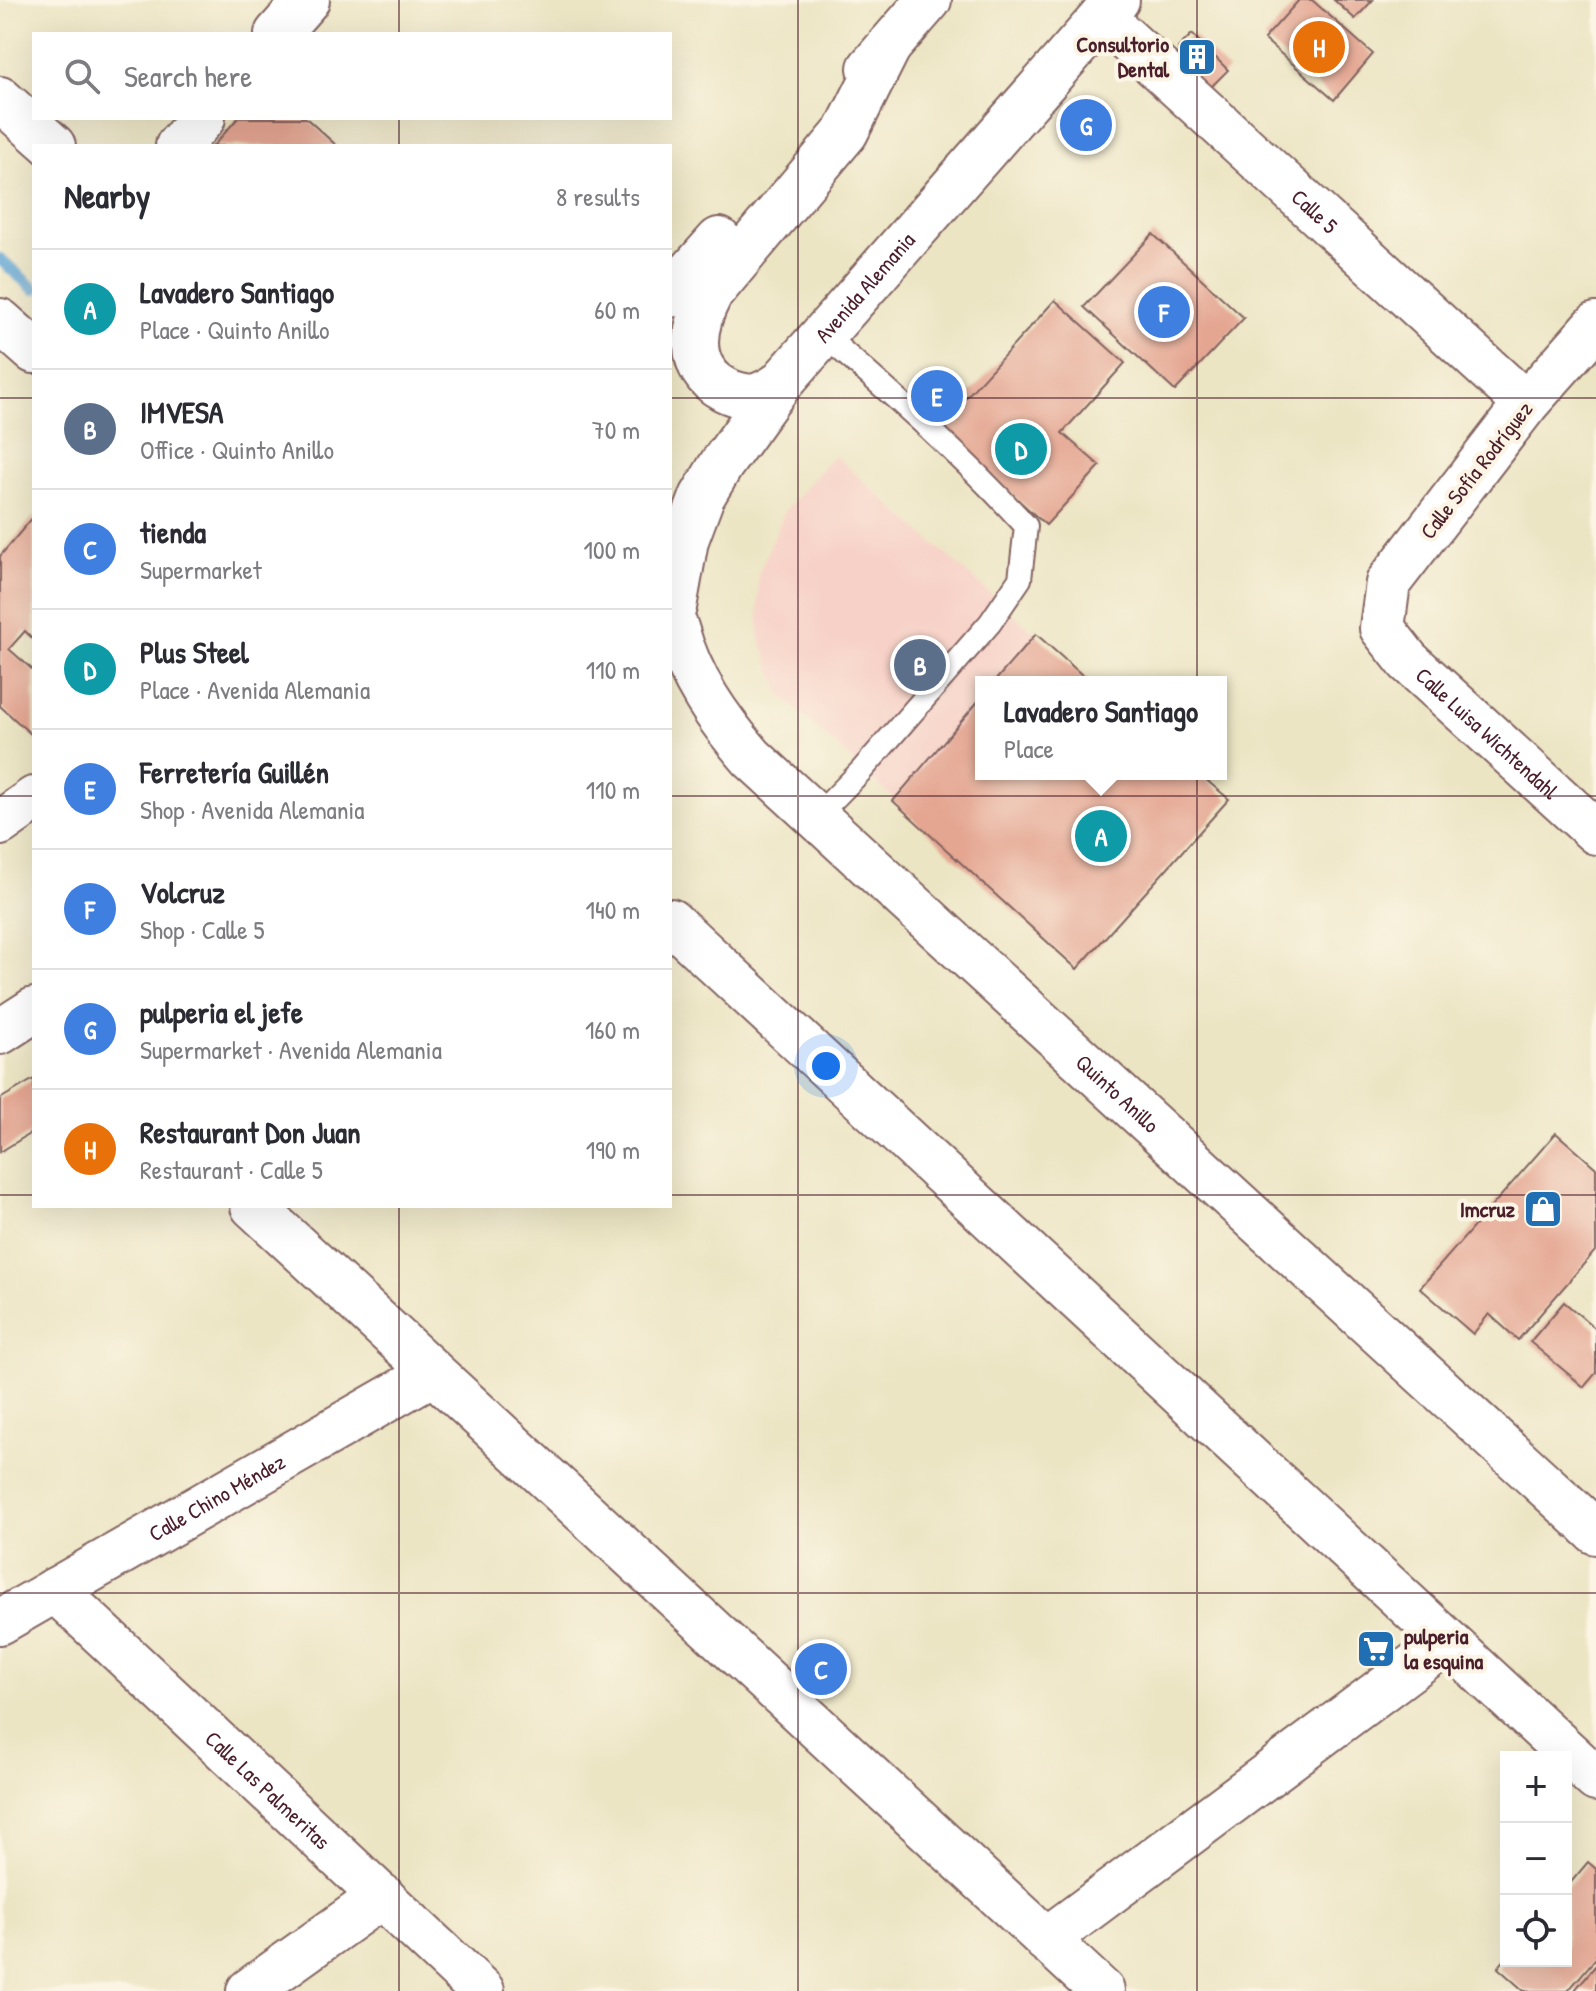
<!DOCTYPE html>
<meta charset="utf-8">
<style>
:root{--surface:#fff;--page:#f7f7f7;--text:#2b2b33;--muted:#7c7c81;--line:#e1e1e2;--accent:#1f6fb2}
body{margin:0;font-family:"Patrick Hand",sans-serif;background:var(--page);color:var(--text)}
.controls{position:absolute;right:24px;bottom:24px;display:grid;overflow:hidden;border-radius:0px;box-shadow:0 8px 32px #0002}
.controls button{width:72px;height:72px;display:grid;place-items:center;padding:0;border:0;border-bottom:2px solid var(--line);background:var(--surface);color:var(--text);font:40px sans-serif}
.you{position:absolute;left:826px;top:1066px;width:28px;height:28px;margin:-20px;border:6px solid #fff;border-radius:50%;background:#1a73e8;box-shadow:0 0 0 12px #1a73e833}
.badge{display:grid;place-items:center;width:52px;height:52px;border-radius:50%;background:var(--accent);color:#fff;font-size:26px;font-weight:700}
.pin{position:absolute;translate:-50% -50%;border:4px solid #fff;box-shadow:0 2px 8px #0006}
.popup{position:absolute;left:975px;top:676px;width:252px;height:104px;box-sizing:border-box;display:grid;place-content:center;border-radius:0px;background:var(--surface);filter:drop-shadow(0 2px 6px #0005);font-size:26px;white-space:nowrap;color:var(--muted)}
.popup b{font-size:30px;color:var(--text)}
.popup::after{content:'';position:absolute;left:50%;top:100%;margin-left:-16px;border:16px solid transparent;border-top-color:var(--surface)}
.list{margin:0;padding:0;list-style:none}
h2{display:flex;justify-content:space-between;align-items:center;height:104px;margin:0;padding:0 32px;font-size:34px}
h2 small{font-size:26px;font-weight:400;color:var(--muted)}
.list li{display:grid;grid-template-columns:52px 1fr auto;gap:24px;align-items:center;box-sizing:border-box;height:120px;padding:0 32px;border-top:2px solid var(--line)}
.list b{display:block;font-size:30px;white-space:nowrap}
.list p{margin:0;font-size:26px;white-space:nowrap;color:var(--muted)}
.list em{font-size:26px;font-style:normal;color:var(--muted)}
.icon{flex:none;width:44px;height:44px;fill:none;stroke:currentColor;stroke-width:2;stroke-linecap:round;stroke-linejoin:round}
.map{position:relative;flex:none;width:1596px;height:1991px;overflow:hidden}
.search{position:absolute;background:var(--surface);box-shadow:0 8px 32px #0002;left:32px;top:32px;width:640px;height:88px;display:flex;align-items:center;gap:20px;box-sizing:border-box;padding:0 28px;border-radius:0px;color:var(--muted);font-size:30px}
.panel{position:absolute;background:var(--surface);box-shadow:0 8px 32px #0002;left:32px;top:144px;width:640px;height:1064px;border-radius:0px}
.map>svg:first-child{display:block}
.built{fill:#f7d1c7}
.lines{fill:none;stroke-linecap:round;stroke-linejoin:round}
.stream{stroke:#5ea5d4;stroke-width:12}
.building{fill:#e4a591}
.service-casing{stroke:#836461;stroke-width:26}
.minor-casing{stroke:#836461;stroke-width:48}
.secondary-casing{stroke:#836461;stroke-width:48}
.service{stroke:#fff;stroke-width:22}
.minor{stroke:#fff;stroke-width:44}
.secondary{stroke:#fff;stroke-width:44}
.grid{fill:none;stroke:#4a1f2b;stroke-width:2;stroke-opacity:0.55}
.labels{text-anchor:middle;stroke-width:8;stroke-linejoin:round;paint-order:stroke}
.poi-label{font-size:22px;font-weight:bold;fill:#4a1f2b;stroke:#fcf5e5;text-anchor:end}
.street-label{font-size:22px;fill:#4a1f2b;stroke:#fcf5e5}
</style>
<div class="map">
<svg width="1596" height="1991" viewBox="0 0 1596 1991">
<rect width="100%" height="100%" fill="#fcf5e5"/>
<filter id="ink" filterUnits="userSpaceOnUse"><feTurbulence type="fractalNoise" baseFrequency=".0125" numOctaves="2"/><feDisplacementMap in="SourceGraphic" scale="16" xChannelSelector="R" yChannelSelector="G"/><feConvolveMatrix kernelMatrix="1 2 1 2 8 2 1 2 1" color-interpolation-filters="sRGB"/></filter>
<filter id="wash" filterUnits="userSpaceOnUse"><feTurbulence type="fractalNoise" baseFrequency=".006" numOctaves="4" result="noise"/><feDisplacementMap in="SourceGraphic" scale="32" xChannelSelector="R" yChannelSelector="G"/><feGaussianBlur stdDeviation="1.8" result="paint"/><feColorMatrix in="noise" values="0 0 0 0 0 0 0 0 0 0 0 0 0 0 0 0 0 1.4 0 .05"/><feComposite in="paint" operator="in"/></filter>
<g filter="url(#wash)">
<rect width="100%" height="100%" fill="#ece5c4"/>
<path class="built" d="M834 455 1090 682H981V774L973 872 781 695 759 635 758 575 785 511Z"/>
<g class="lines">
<path class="stream" d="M0 259 34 289"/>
</g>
<g id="blocks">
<path class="building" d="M1299 0H1312L1373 54 1334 100 1264 39Z
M1334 0H1373L1355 19Z
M1192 34 1228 70 1206 92 1179 66 1178 48Z
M238 118H306L337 146H213Z
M1153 234 1244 318 1175 391 1084 307Z
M1055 300 1125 363 1062 433 1100 466 1046 525 938 428Z
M34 516V640L25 631 9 649 34 671V737L0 706V556Z
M1036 634 1090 682H994Z
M981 698V774H1199L1229 799 1077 969 893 801Z
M34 1079V1131L0 1152V1099Z
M1556 1133 1596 1168V1250L1518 1340 1489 1314 1473 1334 1420 1288Z
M1564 1302 1596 1329V1373L1584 1387 1530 1342Z
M1588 1862 1596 1869V1958L1568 1991H1524L1498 1968 1506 1958V1961H1566V1888Z
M1596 1965V1991H1574Z"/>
</g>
</g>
<g filter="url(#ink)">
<use href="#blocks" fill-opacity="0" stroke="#836461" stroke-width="2"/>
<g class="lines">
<g class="service-casing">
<path id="service" d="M816 817 861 771 990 623 1020 579 1026 526C964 457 894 396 824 335"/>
</g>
<g class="minor-casing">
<g id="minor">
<path id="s1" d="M1102 17 1526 404"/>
<path d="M277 34 307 0"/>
<path d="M178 146 203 118"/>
<path id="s2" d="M1596 325 1526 404 1388 583 1382 628 1408 661 1596 832"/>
<path d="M253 1206 1102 1991"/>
<path id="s3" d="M55 1590 482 1991"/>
<path id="s4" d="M0 1622 433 1373"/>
<path d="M1046 1940 1446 1642"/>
<path d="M249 1991 382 1896"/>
</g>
</g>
<g class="secondary-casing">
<g id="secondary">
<path d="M870 68 929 0"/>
<path d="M0 99 53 146"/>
<path d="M670 295 719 240"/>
<path d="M0 321 34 351"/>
<path d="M778 386C771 389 762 395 755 396 746 398 731 393 724 389 685 368 693 327 710 294L846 132 889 46"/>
<path id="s5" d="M674 607 686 540 702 497 721 465 778 386 1117 0"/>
<path id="s6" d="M676 628C690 679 718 719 752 758L1596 1532"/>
<path d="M0 823 34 799"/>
<path d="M670 921 1596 1779"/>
<path d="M0 1032 34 1010"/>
</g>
</g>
<use href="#service" class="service"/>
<use href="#minor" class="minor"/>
<use href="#secondary" class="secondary"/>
</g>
</g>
<path class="grid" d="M399 0V34M798 0V1991M1197 0V1991M399 118V146M0 398H34M670 398H1596M0 796H34M670 796H1596M0 1195H34M670 1195H1596M399 1206V1991M0 1593H1596"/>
<defs>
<g id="building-square" transform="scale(2)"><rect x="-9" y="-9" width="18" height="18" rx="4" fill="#1f6fb2" stroke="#fcf5e5"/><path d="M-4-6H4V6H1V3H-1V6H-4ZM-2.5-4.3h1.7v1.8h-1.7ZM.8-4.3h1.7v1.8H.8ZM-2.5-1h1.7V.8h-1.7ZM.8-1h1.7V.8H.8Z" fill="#fff"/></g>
<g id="shop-square" transform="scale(2)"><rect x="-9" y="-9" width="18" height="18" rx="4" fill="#1f6fb2" stroke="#fcf5e5"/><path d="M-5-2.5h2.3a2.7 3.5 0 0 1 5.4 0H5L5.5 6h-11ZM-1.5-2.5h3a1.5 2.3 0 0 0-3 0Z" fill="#fff"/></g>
<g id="supermarket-square" transform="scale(2)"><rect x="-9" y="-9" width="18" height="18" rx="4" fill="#1f6fb2" stroke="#fcf5e5"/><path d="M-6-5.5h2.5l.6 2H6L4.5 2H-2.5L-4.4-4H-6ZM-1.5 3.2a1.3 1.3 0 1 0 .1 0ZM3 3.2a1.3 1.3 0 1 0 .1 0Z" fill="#fff"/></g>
</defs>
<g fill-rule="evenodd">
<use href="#building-square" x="1197" y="57"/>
<use href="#shop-square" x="1543" y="1209"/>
<use href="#supermarket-square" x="1376" y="1649"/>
</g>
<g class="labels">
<g class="poi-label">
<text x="1169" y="52">Consultorio<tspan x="1169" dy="25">Dental</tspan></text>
<text x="1515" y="1217">Imcruz</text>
<text x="1404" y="1644" text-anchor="start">pulperia<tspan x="1404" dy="25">la esquina</tspan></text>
</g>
<g class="street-label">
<text dy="8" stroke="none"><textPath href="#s1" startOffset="288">Calle 5</textPath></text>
<text dy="8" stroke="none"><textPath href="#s5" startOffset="380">Avenida Alemania</textPath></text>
<text transform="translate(1476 470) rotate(-52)" y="8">Calle Sofía Rodríguez</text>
<text dy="8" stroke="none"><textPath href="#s2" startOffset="526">Calle Luisa Wichtendahl</textPath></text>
<text dy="8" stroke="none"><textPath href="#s6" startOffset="648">Quinto Anillo</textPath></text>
<text dy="8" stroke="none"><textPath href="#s4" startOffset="250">Calle Chino Méndez</textPath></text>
<text dy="8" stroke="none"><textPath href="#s3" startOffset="292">Calle Las Palmeritas</textPath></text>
</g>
</g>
</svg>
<div class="controls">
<button>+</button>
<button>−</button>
<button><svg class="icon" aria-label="locate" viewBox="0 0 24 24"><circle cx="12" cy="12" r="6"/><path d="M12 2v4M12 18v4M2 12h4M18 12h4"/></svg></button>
</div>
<div class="you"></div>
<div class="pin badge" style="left:1101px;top:836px;background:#0f9aa8">A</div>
<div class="popup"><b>Lavadero Santiago</b>Place</div>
<div class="pin badge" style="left:920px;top:665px;background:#5c6f8a">B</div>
<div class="pin badge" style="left:821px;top:1669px;background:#3f7fe0">C</div>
<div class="pin badge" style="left:1021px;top:449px;background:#0f9aa8">D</div>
<div class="pin badge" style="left:937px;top:396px;background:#3f7fe0">E</div>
<div class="pin badge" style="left:1164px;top:312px;background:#3f7fe0">F</div>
<div class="pin badge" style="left:1086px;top:125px;background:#3f7fe0">G</div>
<div class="pin badge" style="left:1319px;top:47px;background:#e8710a">H</div>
<div class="search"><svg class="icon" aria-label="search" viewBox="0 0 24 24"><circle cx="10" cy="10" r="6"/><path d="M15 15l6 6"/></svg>Search here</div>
<section class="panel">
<h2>Nearby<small>8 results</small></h2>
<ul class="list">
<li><span class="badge" style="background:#0f9aa8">A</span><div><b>Lavadero Santiago</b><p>Place · Quinto Anillo</p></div><em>60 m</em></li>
<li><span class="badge" style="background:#5c6f8a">B</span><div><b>IMVESA</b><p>Office · Quinto Anillo</p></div><em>70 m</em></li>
<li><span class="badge" style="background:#3f7fe0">C</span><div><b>tienda</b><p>Supermarket</p></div><em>100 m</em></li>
<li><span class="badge" style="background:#0f9aa8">D</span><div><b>Plus Steel</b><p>Place · Avenida Alemania</p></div><em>110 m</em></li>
<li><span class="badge" style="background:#3f7fe0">E</span><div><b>Ferretería Guillén</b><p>Shop · Avenida Alemania</p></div><em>110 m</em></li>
<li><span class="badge" style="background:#3f7fe0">F</span><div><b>Volcruz</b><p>Shop · Calle 5</p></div><em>140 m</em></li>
<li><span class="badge" style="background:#3f7fe0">G</span><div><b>pulperia el jefe</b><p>Supermarket · Avenida Alemania</p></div><em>160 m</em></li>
<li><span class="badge" style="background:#e8710a">H</span><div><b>Restaurant Don Juan</b><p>Restaurant · Calle 5</p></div><em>190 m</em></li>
</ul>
</section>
</div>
